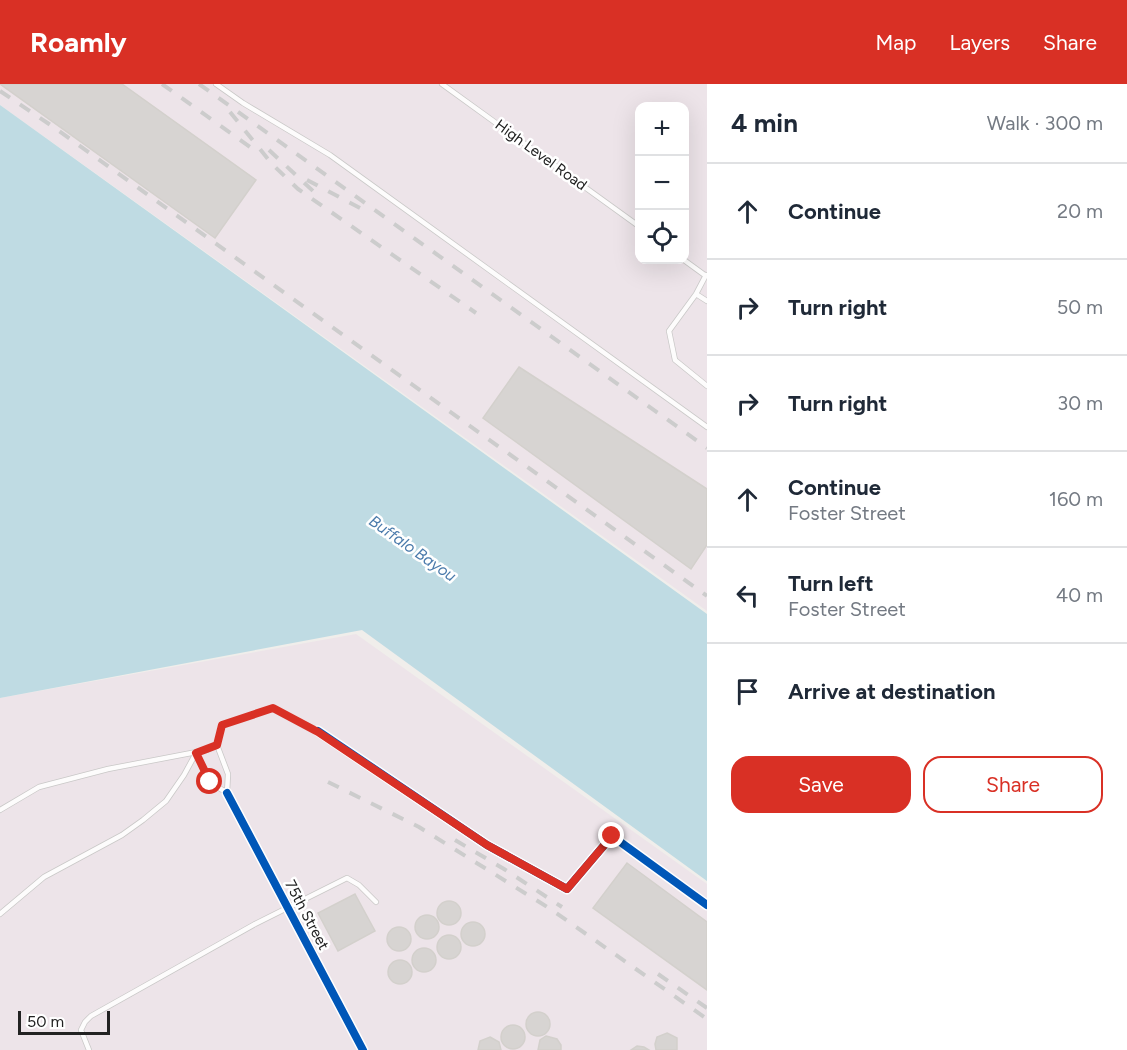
<!DOCTYPE html>
<meta charset="utf-8">
<style>
:root{--surface:#fff;--page:#f2f2f3;--text:#1f2937;--muted:#747a83;--line:#e0e1e3;--accent:#d93025}
body{margin:0;font-family:Figtree,sans-serif;background:var(--page);color:var(--text)}
.controls{position:absolute;right:18px;top:18px;display:grid;overflow:hidden;border-radius:12px;box-shadow:0 6px 24px #0002}
.controls button{width:54px;height:54px;display:grid;place-items:center;padding:0;border:0;border-bottom:2px solid var(--line);background:var(--surface);color:var(--text);font:30px sans-serif}
.scale{position:absolute;left:18px;bottom:15px;width:92px;box-sizing:border-box;padding-left:6px;border:3px solid #222;border-top:0;font-size:16px;line-height:21px;white-space:nowrap;color:#222;-webkit-text-stroke:4px #fff;paint-order:stroke}
.stop{position:absolute;width:18px;height:18px;margin:-14px;border:4px solid #d93025;border-radius:50%;background:#fff}
.stop.end{background:#d93025;border-color:#fff;box-shadow:0 2px 6px #0008}
.list{margin:0;padding:0;list-style:none}
h2{display:flex;justify-content:space-between;align-items:center;height:78px;margin:0;padding:0 24px;font-size:26px}
h2 small{font-size:20px;font-weight:400;color:var(--muted)}
.list li{display:grid;grid-template-columns:39px 1fr auto;gap:18px;align-items:center;box-sizing:border-box;height:96px;padding:0 24px;border-top:2px solid var(--line)}
.list b{display:block;font-size:22px;white-space:nowrap}
.list p{margin:0;font-size:20px;white-space:nowrap;color:var(--muted)}
.list em{font-size:20px;font-style:normal;color:var(--muted)}
.actions{display:flex;gap:12px;padding:18px 24px}
.actions a{flex:1;padding:14px 0;border:2px solid var(--accent);border-radius:18px;text-align:center;font-size:21px;color:var(--accent)}
.actions .main{background:var(--accent);color:#fff}
.icon{flex:none;width:33px;height:33px;fill:none;stroke:currentColor;stroke-width:2;stroke-linecap:round;stroke-linejoin:round}
.map{position:relative;flex:none;width:707px;height:966px;overflow:hidden}
header{display:flex;align-items:center;gap:36px;box-sizing:border-box;height:84px;padding:0 30px;background:var(--accent);color:#fff}
header strong{font-size:28px}
nav{display:flex;gap:33px;margin-inline-start:auto;font-size:21px}
main{display:flex}
aside{flex:1;background:var(--surface)}
.map>svg:first-child{display:block}
.industrial{fill:#ede4e9;fill-rule:evenodd}
.water{fill:#bfdbe3}
.building{fill:#d7d4d2;stroke:#d3d0cc;stroke-width:1.5}
.lines{fill:none;stroke-linecap:round;stroke-linejoin:round}
.lane-casing{stroke:#c9c8c7;stroke-width:6}
.street-casing{stroke:#c9c8c7;stroke-width:10}
.lane{stroke:#fdfcfc;stroke-width:4.5}
.street{stroke:#fdfcfc;stroke-width:9}
.rail{stroke:#ccc;stroke-width:4;stroke-dasharray:12 12;stroke-linecap:butt}
.cycleway-casing{stroke:#fff;stroke-width:11}
.cycleway{stroke:#0057b8;stroke-width:8}
.route{stroke:#d93025;stroke-width:8}
.labels{text-anchor:middle;stroke-width:5;stroke-linejoin:round;paint-order:stroke}
.street-label{font-size:15px;fill:#222;stroke:#fff}
.water-label{font-size:16px;font-style:italic;fill:#4a7aab;stroke:#fff}
</style>
<header>
<strong>Roamly</strong>
<nav><a>Map</a><a>Layers</a><a>Share</a></nav>
</header>
<main>
<div class="map">
<svg width="707" height="966" viewBox="0 0 707 966">
<rect width="100%" height="100%" fill="#f0eeeb"/>
<path class="industrial" d="M0 0H707V527L0 21ZM640 22H684V176H640Z
M356 550 707 800V966H0V614Z"/>
<path class="water" d="M0 21 707 530V797L362 546 0 614Z"/>
<path class="building" d="M0 0H122L256 96 215 154Z
M519 283 707 405V461L691 485 483 334Z
M627 779 707 838V906L593 824Z
M355 810 375 847 338 867 318 829Z
M437 829a12 12 0 1 1 24 0a12 12 0 1 1-24 0Z
M415 843a12 12 0 1 1 24 0a12 12 0 1 1-24 0Z
M461 850a12 12 0 1 1 24 0a12 12 0 1 1-24 0Z
M387 855a12 12 0 1 1 24 0a12 12 0 1 1-24 0Z
M437 863a12 12 0 1 1 24 0a12 12 0 1 1-24 0Z
M412 876a12 12 0 1 1 24 0a12 12 0 1 1-24 0Z
M388 888a12 12 0 1 1 24 0a12 12 0 1 1-24 0Z
M526 940a12 12 0 1 1 24 0a12 12 0 1 1-24 0Z
M501 953a12 12 0 1 1 24 0a12 12 0 1 1-24 0Z
M667 949 677 954V966H656L655 960 657 953Z
M546 952 557 955 561 961V966H538L540 956Z
M490 953 499 958 501 966H478L480 957Z
M637 962 644 963 649 966H631Z"/>
<g class="lines">
<g class="lane-casing">
<path id="lane" d="M216 0 243 19 330 71 707 343
M442 0 640 143
M684 176 706 192
M706 191 696 210 669 247 675 276 707 302
M696 210 707 217
M196 669 210 698 227 709 228 690 217 661
M0 726 39 703 108 685 207 666 217 661 222 641 273 624 318 647
M0 830 44 793 122 751 143 736 166 717 184 691 196 669
M89 966 81 946 85 938 91 932 255 840 347 794 359 801 376 818"/>
</g>
<g class="street-casing">
<path id="street" d="M318 647 487 761 567 805 612 752 707 821
M227 709 363 966"/>
</g>
<use href="#lane" class="lane"/>
<use href="#street" class="street"/>
<path class="rail" d="M162 0 257 68
M199 0 707 364
M0 7 52 42 707 512
M230 28 272 80 298 105 476 229
M269 66 313 107
M307 96 360 124
M328 698 419 743 552 826 707 935
M455 756 504 785 562 823
M658 890 707 924"/>
<g class="cycleway-casing">
<path id="cycleway" d="M318 647 487 761 567 805 612 752 707 821
M227 709 363 966"/>
</g>
<use href="#cycleway" class="cycleway"/>
</g>
<g class="lines">
<path class="route" d="M210 698 196 669 217 661 222 641 273 624 318 648 487 761 567 805 612 752"/>
</g>
<g class="labels">
<g class="street-label">
<text transform="translate(541 71) rotate(36)" y="5">High Level Road</text>
<text transform="translate(307 831) rotate(62)" y="5">75th Street</text>
</g>
<g class="water-label">
<text transform="translate(413 464) rotate(35)" y="6">Buffalo Bayou</text>
</g>
</g>
</svg>
<div class="controls">
<button>+</button>
<button>−</button>
<button><svg class="icon" aria-label="locate" viewBox="0 0 24 24"><circle cx="12" cy="12" r="6"/><path d="M12 2v4M12 18v4M2 12h4M18 12h4"/></svg></button>
</div>
<div class="scale">50 m</div>
<div class="stop" style="left:210px;top:698px"></div>
<div class="stop end" style="left:612px;top:752px"></div>
</div>
<aside>
<h2>4 min<small>Walk · 300 m</small></h2>
<ul class="list">
<li><svg class="icon" aria-label="ahead" viewBox="0 0 24 24"><path d="M12 20V5M6 11l6-6 6 6"/></svg><div><b>Continue</b></div><em>20 m</em></li>
<li><svg class="icon" aria-label="right" viewBox="0 0 24 24"><path d="M7 20v-9h11M14 6l5 5-5 5"/></svg><div><b>Turn right</b></div><em>50 m</em></li>
<li><svg class="icon" aria-label="right" viewBox="0 0 24 24"><path d="M7 20v-9h11M14 6l5 5-5 5"/></svg><div><b>Turn right</b></div><em>30 m</em></li>
<li><svg class="icon" aria-label="ahead" viewBox="0 0 24 24"><path d="M12 20V5M6 11l6-6 6 6"/></svg><div><b>Continue</b><p>Foster Street</p></div><em>160 m</em></li>
<li><svg class="icon" aria-label="left" viewBox="0 0 24 24"><path d="M17 20v-9H6M10 6l-5 5 5 5"/></svg><div><b>Turn left</b><p>Foster Street</p></div><em>40 m</em></li>
<li><svg class="icon" aria-label="arrive" viewBox="0 0 24 24"><path d="M6 21V4h12l-3 4 3 4H6"/></svg><div><b>Arrive at destination</b></div></li>
</ul>
<div class="actions"><a class="main">Save</a><a>Share</a></div>
</aside>
</main>
